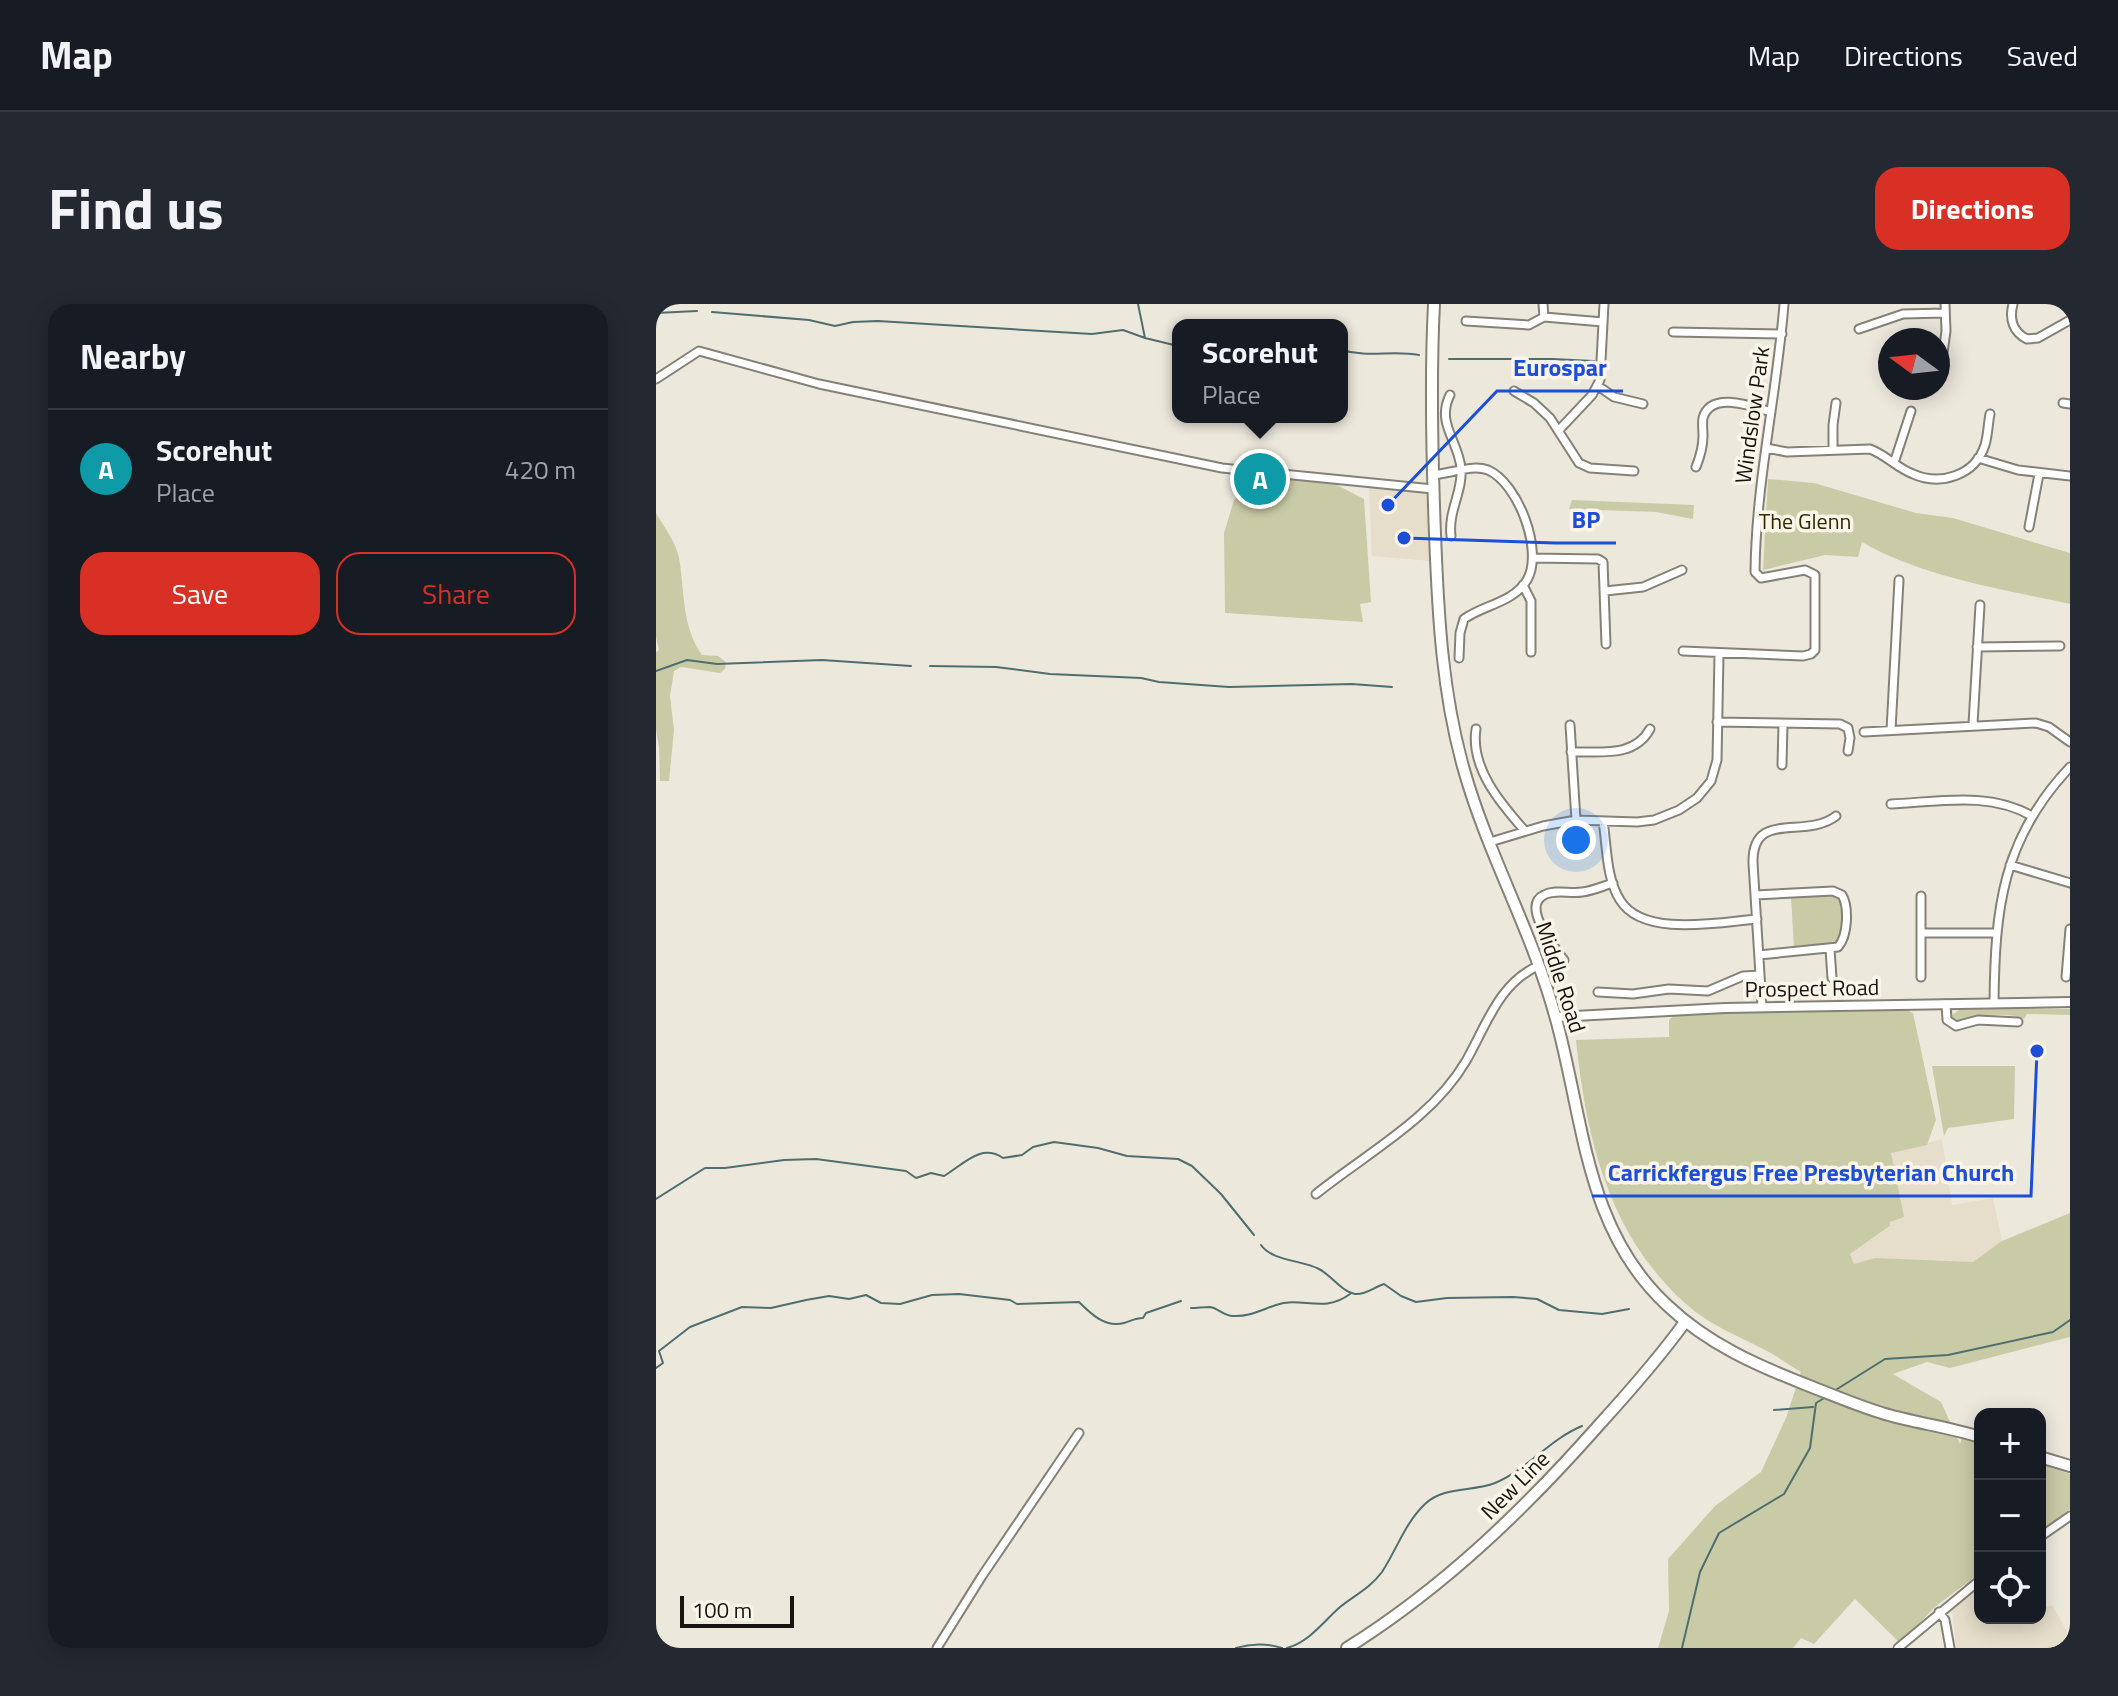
<!DOCTYPE html>
<meta charset="utf-8">
<style>
:root{--surface:#171b24;--page:#242831;--text:#f1f3f6;--muted:#9ea1a6;--line:#363941;--accent:#d93025}
body{margin:0;font-family:"Titillium Web",sans-serif;background:var(--page);color:var(--text)}
.controls{position:absolute;right:24px;bottom:24px;display:grid;overflow:hidden;border-radius:16px;box-shadow:0 4px 20px #0003}
.controls button{width:72px;height:72px;display:grid;place-items:center;padding:0;border:0;border-bottom:2px solid var(--line);background:var(--surface);color:var(--text);font:40px sans-serif}
.compass{position:absolute;left:1222px;top:24px;width:72px;height:72px;border-radius:50%;background:var(--surface);box-shadow:0 4px 20px #0003;rotate:285deg}
.scale{position:absolute;left:24px;bottom:20px;width:114px;box-sizing:border-box;padding-left:8px;border:4px solid #161511;border-top:0;font-size:22px;line-height:28px;white-space:nowrap;color:#161511;-webkit-text-stroke:6px #fbf5e9;paint-order:stroke}
.you{position:absolute;left:920px;top:536px;width:28px;height:28px;margin:-20px;border:6px solid #fff;border-radius:50%;background:#1a73e8;box-shadow:0 0 0 12px #1a73e833}
.badge{display:grid;place-items:center;width:52px;height:52px;border-radius:50%;background:var(--accent);color:#fff;font-size:26px;font-weight:700}
.pin{position:absolute;translate:-50% -50%;border:4px solid #fff;box-shadow:0 2px 8px #0006}
.popup{position:absolute;left:516px;top:15px;width:176px;height:104px;box-sizing:border-box;display:grid;place-content:center;border-radius:16px;background:var(--surface);filter:drop-shadow(0 2px 6px #0005);font-size:26px;white-space:nowrap;color:var(--muted)}
.popup b{font-size:30px;color:var(--text)}
.popup::after{content:'';position:absolute;left:50%;top:100%;margin-left:-16px;border:16px solid transparent;border-top-color:var(--surface)}
.list{margin:0;padding:0;list-style:none}
h2{display:flex;justify-content:space-between;align-items:center;height:104px;margin:0;padding:0 32px;font-size:34px}
h2 small{font-size:26px;font-weight:400;color:var(--muted)}
.list li{display:grid;grid-template-columns:52px 1fr auto;gap:24px;align-items:center;box-sizing:border-box;height:120px;padding:0 32px;border-top:2px solid var(--line)}
.list b{display:block;font-size:30px;white-space:nowrap}
.list p{margin:0;font-size:26px;white-space:nowrap;color:var(--muted)}
.list em{font-size:26px;font-style:normal;color:var(--muted)}
.actions{display:flex;gap:16px;padding:24px 32px}
.actions a{flex:1;padding:18px 0;border:2px solid var(--accent);border-radius:24px;text-align:center;font-size:28px;color:var(--accent)}
.actions .main{background:var(--accent);color:#fff}
.icon{flex:none;width:44px;height:44px;fill:none;stroke:currentColor;stroke-width:2;stroke-linecap:round;stroke-linejoin:round}
.map{position:relative;flex:none;width:1414px;height:1344px;overflow:hidden;border-radius:24px}
header{display:flex;align-items:center;gap:48px;box-sizing:border-box;height:112px;padding:0 40px;background:var(--surface);border-bottom:2px solid var(--line)}
header strong{font-size:38px}
nav{display:flex;gap:44px;margin-inline-start:auto;font-size:28px}
.intro{display:flex;align-items:center;justify-content:space-between;box-sizing:border-box;height:192px;padding:0 48px}
h1{margin:0;font-size:56px}
.button{padding:20px 36px;border-radius:24px;background:var(--accent);color:#fff;font-size:28px;font-weight:700}
main{display:flex;gap:48px;padding:0 48px}
aside{flex:1;background:var(--surface);border-radius:24px;box-shadow:0 4px 20px #0003}
.map>svg:first-child{display:block}
.built{fill:#e6ddca}
.green{fill:#c9cba7}
.lines{fill:none;stroke-linecap:round;stroke-linejoin:round}
.stream{stroke:#4f6e70;stroke-width:2}
.minor-casing{stroke:#858176;stroke-width:11}
.tertiary-casing{stroke:#858176;stroke-width:12}
.secondary-casing{stroke:#858176;stroke-width:14}
.minor{stroke:#fff;stroke-width:7}
.tertiary{stroke:#fff;stroke-width:8}
.secondary{stroke:#fff;stroke-width:10}
.labels{text-anchor:middle;stroke-width:7;stroke-linejoin:round;paint-order:stroke}
.street-label{font-size:22px;fill:#161511;stroke:#fbf5e9}
.park-label{font-size:22px;fill:#2b2c00;stroke:#fbf5e9}
.leader{fill:none;stroke:#1d4ed8;stroke-width:3}
.callout-dot{fill:#1d4ed8;stroke:#fbf5e9;stroke-width:3}
.callout-label{font-size:24px;text-anchor:middle;font-weight:bold;fill:#1d4ed8;stroke:#fbf5e9;stroke-width:7;stroke-linejoin:round;paint-order:stroke}
</style>
<header>
<strong>Map</strong>
<nav><a>Map</a><a>Directions</a><a>Saved</a></nav>
</header>
<div class="intro"><h1>Find us</h1><a class="button">Directions</a></div>
<main>
<aside>
<h2>Nearby<small></small></h2>
<ul class="list">
<li><span class="badge" style="background:#0f9aa8">A</span><div><b>Scorehut</b><p>Place</p></div><em>420 m</em></li>
</ul>
<div class="actions"><a class="main">Save</a><a>Share</a></div>
</aside>
<div class="map">
<svg width="1414" height="1344" viewBox="0 0 1414 1344">
<rect width="100%" height="100%" fill="#ede8dc"/>
<path class="built" d="M713 182 770 187 775 257 716 252Z
M1286 835 1296 901 1337 894 1346 937 1317 958 1219 954 1198 961 1194 950 1234 923 1235 849Z
M1324 1282V1314H1384V1306L1396 1301 1414 1333V1344H1300L1296 1302Z"/>
<path class="green" d="M642 174 679 180 708 195 715 298 704 300 707 318 569 309 568 229 578 196 603 176Z
M1112 175 1158 179 1260 209 1297 214 1414 249V300C1346 285 1266 273 1206 238L1202 253 1169 251 1107 266Z
M916 196 1038 201 1037 215 1000 208 913 205Z
M0 209C8 223 20 238 23 254 29 287 25 321 46 351L62 352 70 358 69 365 64 369 25 363 18 367 14 392 18 426 13 477H4L3 443 0 425V348L3 346 0 333Z
M1178 591 1186 598 1185 632 1180 640 1138 645 1135 593Z
M1246 704 1257 709 1280 816 1271 841 1235 849 1248 913 1234 918V922L1194 950 1198 960 1219 954 1317 958 1346 937 1414 909V1033L1294 1064 1271 1058 1237 1070 1285 1098 1304 1140 1306 1134 1324 1140V1269L1280 1302 1244 1339 1199 1295 1158 1340 1145 1334 1137 1344H1002L1013 1307 1012 1255 1059 1202 1105 1168 1130 1114 1145 1068C1133 1061 1121 1052 1109 1046 1082 1032 1053 1021 1030 1000 953 932 930 834 920 736L1013 733V716L1018 711Z
M1345 704 1414 705V711L1371 710 1368 715C1348 706 1323 713 1303 718L1296 715V711L1303 706Z
M1276 762H1359L1358 815 1292 824 1288 832Z
M1384 1160 1414 1170V1205L1384 1227Z"/>
<g class="lines">
<path class="stream" d="M482 0 489 34 522 42
M56 8 153 16 179 22 197 18 222 17 436 30 467 26 489 34
M0 9 41 7
M686 46C711 54 737 46 763 51
M793 55H896L938 57
M274 362 340 363 394 370 485 374 503 378 573 383 696 380 736 383
M0 367 31 356 61 360 166 356 255 362
M0 895 49 864H69L128 856 160 855 250 867 260 874 275 869 288 872C308 860 325 839 347 854L366 851 377 843 398 838 442 844 471 852 522 855 536 862 565 890 598 931
M605 941C616 957 646 956 663 965 675 971 686 988 699 990 710 991 718 983 728 980L745 992 760 998 791 994 857 993 881 995 903 1006 946 1010 973 1005
M535 1004C541 1004 548 1003 554 1003 562 1004 568 1012 577 1012 593 1013 605 1006 620 1001 646 992 667 1010 694 990
M0 1064 7 1059 3 1047 34 1023 86 1003 115 1004 150 996 173 992 193 995 210 991 225 999 244 1000 276 991 303 990 354 996 361 1000 423 998C435 1010 449 1024 468 1019 475 1017 479 1014 487 1014L490 1009 525 997
M1178 1087 1229 1055 1292 1051 1397 1028 1414 1016
M1118 1106 1157 1103
M580 1344C596 1339 610 1339 626 1344
M631 1344C653 1338 667 1318 684 1303 699 1291 714 1284 726 1268 741 1245 749 1219 769 1200 788 1182 816 1188 839 1179 872 1165 894 1135 926 1122
M1026 1344 1044 1268 1063 1229 1128 1190 1154 1144 1160 1099 1170 1093"/>
<g class="minor-casing">
<path id="minor" d="M1357 0C1353 15 1357 28 1371 35L1382 34 1414 16
M888 13 947 18
M810 17 873 21 888 13 887 0
M1203 25 1247 10 1289 9
M1017 28 1126 30
M1286 56 1290 27 1289 0
M0 75 43 47 163 80 566 164 777 185
M942 82 958 93 987 100
M858 87 878 99 894 114 923 159 934 164 978 167
M794 91C780 119 802 136 805 164 807 188 792 206 795 232
M1407 99 1414 100
M904 125 936 91 944 76 948 0
M1110 144 1131 148 1214 145C1230 151 1241 164 1257 170 1284 182 1319 172 1329 141 1332 131 1332 120 1334 110
M1177 145V121L1180 99
M1322 154 1362 166 1414 172
M1238 159 1255 107
M1040 163C1044 153 1047 143 1047 132 1047 126 1046 120 1047 114 1055 86 1098 103 1115 108
M776 171C793 170 816 160 832 166 862 179 888 247 871 276 857 299 827 301 808 315L804 329 803 354
M1373 223 1383 170
M877 254 942 255 947 258 950 340
M867 281 875 297V348
M949 287 987 283 1026 266
M1321 343 1404 342
M1027 347 1147 352 1155 350 1159 346V271L1149 266 1105 274 1099 268C1100 177 1121 90 1128 0
M1061 418 1184 420 1192 424 1194 434 1192 447
M1317 420 1324 301
M914 421 920 516
M820 425C814 464 845 500 869 527
M1235 426 1243 276
M1208 428 1380 419 1393 423 1414 438
M915 448C945 447 978 454 994 425
M1126 461 1127 420
M1235 500C1282 498 1333 487 1376 512
M947 517C951 542 950 574 964 596 987 634 1064 618 1101 615
M834 538 887 522 920 516 981 518 998 516 1023 506 1041 494 1055 477 1061 456 1063 350
M1354 561 1414 579
M1099 591 1177 587 1186 591C1193 603 1192 632 1182 643L1103 651
M1265 629H1340
M1174 645 1176 674
M908 656C898 643 865 602 888 591 899 585 914 590 926 588 936 587 947 582 957 579
M1265 673V592
M1410 673 1414 625
M942 688 977 690 1013 685 1052 687 1087 672 1104 671
M1338 699C1339 605 1346 535 1414 463
M1290 700 1291 716 1300 722 1322 716 1362 718
M1106 703 1097 559C1096 505 1149 536 1180 512
M660 890C711 849 776 815 810 757 830 722 843 679 882 662
M1384 1233 1414 1212
M1283 1308 1289 1316 1294 1344
M281 1344 326 1272 423 1129
M1242 1344 1324 1276"/>
</g>
<g class="tertiary-casing">
<path id="tertiary" d="M900 713 1069 704 1414 698"/>
</g>
<g class="secondary-casing">
<path id="secondary" d="M778 0C774 77 776 153 779 230 782 310 786 389 808 466 832 551 877 629 900 715 928 816 929 926 1012 1002 1052 1040 1100 1061 1151 1081 1177 1091 1202 1102 1229 1110 1260 1119 1293 1123 1324 1133
M1384 1153 1414 1162
M691 1344C787 1284 868 1206 943 1121 973 1088 1003 1054 1029 1018"/>
</g>
<use href="#minor" class="minor"/>
<use href="#tertiary" class="tertiary"/>
<use href="#secondary" class="secondary"/>
</g>
<g class="labels">
<g class="street-label">
<text transform="translate(1096 111) rotate(-82)" y="8">Windslow Park</text>
<text transform="translate(905 673) rotate(72)" y="8">Middle Road</text>
<text transform="translate(1156 684) rotate(-1)" y="8">Prospect Road</text>
<text transform="translate(859 1181) rotate(-45)" y="8">New Line</text>
</g>
<g class="park-label">
<text x="1149" y="225">The Glenn</text>
</g>
</g>
<path class="leader" d="M732 201L841 87H967M748 234L899 239H960M1381 747L1375 892H936"/>
<g class="callout-dot">
<circle cx="732" cy="201" r="8"/>
<circle cx="748" cy="234" r="8"/>
<circle cx="1381" cy="747" r="8"/>
</g>
<g class="callout-label">
<text x="904" y="72">Eurospar</text>
<text x="930" y="224">BP</text>
<text x="1155" y="877">Carrickfergus Free Presbyterian Church</text>
</g>
</svg>
<div class="controls">
<button>+</button>
<button>−</button>
<button><svg class="icon" aria-label="locate" viewBox="0 0 24 24"><circle cx="12" cy="12" r="6"/><path d="M12 2v4M12 18v4M2 12h4M18 12h4"/></svg></button>
</div>
<svg class="compass" viewBox="-18 -18 36 36"><path d="M0-13l5 13h-10z" fill="#e53935"/><path d="M0 13l5-13h-10z" fill="#9ea1a6"/></svg>
<div class="scale">100 m</div>
<div class="you"></div>
<div class="pin badge" style="left:604px;top:175px;background:#0f9aa8">A</div>
<div class="popup"><b>Scorehut</b>Place</div>
</div>
</main>
